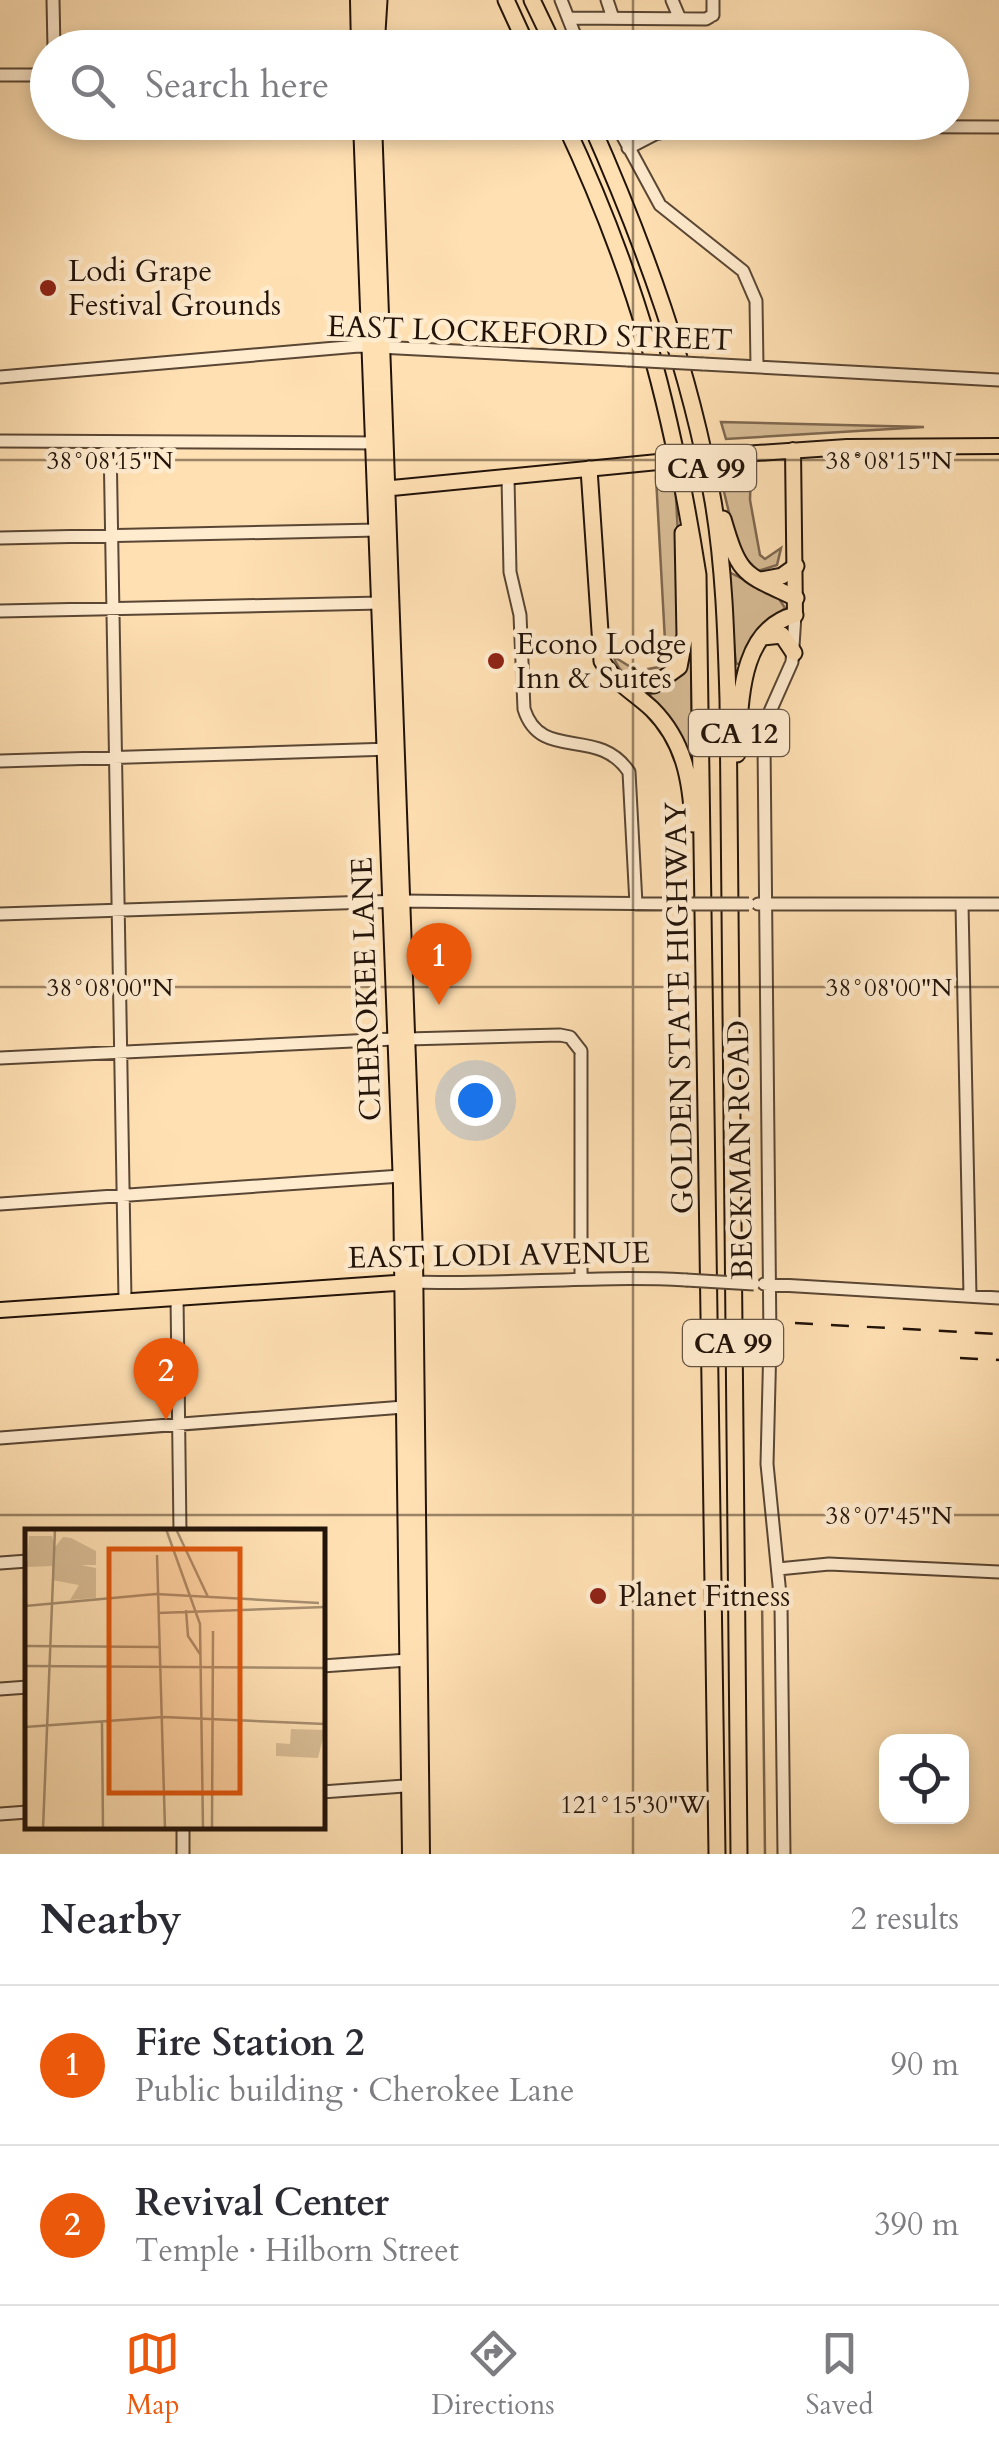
<!DOCTYPE html>
<meta charset="utf-8">
<style>
:root{--surface:#fff;--page:#f2f2f3;--text:#2b2b33;--muted:#7c7c81;--line:#e1e1e2;--accent:#ea580c}
body{margin:0;font-family:Cardo,serif;background:var(--page);color:var(--text)}
.controls{position:absolute;right:30px;bottom:30px;display:grid;overflow:hidden;border-radius:20px;box-shadow:0 5px 15px #0003}
.controls button{width:90px;height:90px;display:grid;place-items:center;padding:0;border:0;border-bottom:2px solid var(--line);background:var(--surface);color:var(--text);font:50px sans-serif}
.you{position:absolute;left:475px;top:1100px;width:35px;height:35px;margin:-25px;border:8px solid #fff;border-radius:50%;background:#1a73e8;box-shadow:0 0 0 15px #1a73e833}
.badge{display:grid;place-items:center;width:65px;height:65px;border-radius:50%;background:var(--accent);color:#fff;font-size:32px;font-weight:700}
.pin{position:absolute;translate:-50% -82px;filter:drop-shadow(0 2px 5px #0008)}
.pin::after{content:'';position:absolute;top:52px;width:35px;height:30px;background:inherit;clip-path:polygon(0 0,100% 0,50% 100%)}
.list{margin:0;padding:0;list-style:none}
h2{display:flex;justify-content:space-between;align-items:center;height:130px;margin:0;padding:0 40px;font-size:42px}
h2 small{font-size:32px;font-weight:400;color:var(--muted)}
.list li{display:grid;grid-template-columns:65px 1fr auto;gap:30px;align-items:center;box-sizing:border-box;height:160px;padding:0 40px;border-top:2px solid var(--line)}
.list b{display:block;font-size:38px;white-space:nowrap}
.list p{margin:0;font-size:32px;white-space:nowrap;color:var(--muted)}
.list em{font-size:32px;font-style:normal;color:var(--muted)}
.icon{flex:none;width:55px;height:55px;fill:none;stroke:currentColor;stroke-width:2;stroke-linecap:round;stroke-linejoin:round}
.map{position:relative;flex:none;width:999px;height:1854px;overflow:hidden}
.search{position:absolute;background:var(--surface);box-shadow:0 5px 15px #0003;left:30px;right:30px;top:30px;height:110px;display:flex;align-items:center;gap:25px;box-sizing:border-box;padding:0 35px;border-radius:55px;color:var(--muted);font-size:38px}
.sheet{height:450px;background:var(--surface)}
nav{display:flex;justify-content:space-around;align-items:center;box-sizing:border-box;height:140px;border-top:2px solid var(--line);background:var(--surface);font-size:28px;color:var(--muted)}
nav a{display:grid;justify-items:center;gap:5px}
nav .on{color:var(--accent)}
.map>svg:first-child{display:block}
.green{fill:#d9bd96;stroke:#7e6850;stroke-width:2.5}
.lines{fill:none;stroke-linecap:round;stroke-linejoin:round}
.stream{stroke:#7a644c;stroke-width:2.5}
.minor-casing{stroke:#594634;stroke-width:15}
.major-casing{stroke:#221309;stroke-width:18}
.highway-casing{stroke:#221309;stroke-width:19}
.minor{stroke:#ffebce;stroke-width:11}
.major{stroke:#ffe0b3;stroke-width:14}
.highway{stroke:#ffe0b3;stroke-width:15}
.rail{stroke:#221309;stroke-width:2.5;stroke-dasharray:18 18;stroke-linecap:butt}
.minor-bridge-casing{stroke:#594634;stroke-width:15;stroke-linecap:butt}
.major-bridge-casing{stroke:#221309;stroke-width:18;stroke-linecap:butt}
.minor-bridge{stroke:#ffebce;stroke-width:11}
.major-bridge{stroke:#ffe0b3;stroke-width:14}
.ticks{fill:none;stroke:#221309;stroke-width:2.5;stroke-opacity:0.45}
.poi-dot{fill:#8f2418;stroke:#ffebce;stroke-width:4}
.labels{text-anchor:middle;stroke-width:9;stroke-linejoin:round;paint-order:stroke}
.shield{fill:#ffebce;stroke:#645444;stroke-width:2.5}
.shield-label{font-size:28px;font-weight:bold;fill:#221309}
.poi-label{font-size:30px;fill:#221309;stroke:#ffebce;text-anchor:start}
.street-label{font-size:30px;fill:#221309;stroke:#ffebce}
.inset-road{fill:none;stroke:#a78e6f;stroke-width:2.5}
.view{fill:#de560c;fill-opacity:0.15;stroke:#de560c;stroke-width:5}
.inset-edge{fill:none;stroke:#221309;stroke-width:5}
.ticks-label{font-size:25px;text-anchor:middle;fill:#221309;stroke:#ffebce;stroke-width:9;stroke-linejoin:round;paint-order:stroke}
</style>
<div class="map">
<svg width="999" height="1854" viewBox="0 0 999 1854">
<rect width="100%" height="100%" fill="#ffe0b3"/>
<filter id="stains"><feTurbulence type="fractalNoise" baseFrequency=".002" numOctaves="4"/><feColorMatrix values="0 0 0 0 .2 0 0 0 0 .09 0 0 0 0 .02 0 0 0 .5 -.17"/></filter>
<radialGradient id="worn" r=".72"><stop offset=".6" stop-color="#630" stop-opacity="0"/><stop offset="1" stop-color="#630" stop-opacity=".3"/></radialGradient>
<path class="green" d="M721 422 924 427 726 439Z
M751 470 750 500 760 555 765 559 781 548 777 565 758 571 738 550 719 471Z
M675 476C676 511 686 630 676 657 668 676 641 686 624 673 615 666 613 654 610 645L616 658 637 671 659 667 666 659 656 477Z
M727 571 778 597 785 608C766 627 752 637 742 663L736 664Z
M691 636 692 759H688L649 700 652 691 678 676Z"/>
<g class="lines">
<path class="stream" d="M762 1596 765 1854"/>
<g class="minor-casing">
<path id="minor" d="M53 0 54 48
M561 0 580 48
M607 0 613 18
M672 0 680 19
M713 15V0
M568 18 706 19 713 15
M0 75H48
M615 122 660 205 743 271 756 301 757 366
M628 148 655 134 693 126 999 127
M703 364 999 380
M0 377 359 346 628 360
M0 441 381 443
M110 442 125 1300
M508 478 510 572 520 615 524 709C541 763 598 725 629 772L636 904
M0 538 378 530
M0 611 381 603
M0 761 391 749
M758 904H999
M962 904 970 1296
M0 914 402 901 684 904
M407 1039 560 1035 570 1037 581 1051V1276
M0 1058 394 1039
M0 1204 401 1176
M416 1282C506 1285 595 1275 686 1280
M764 1284 999 1298
M177 1297 180 1532
M0 1438 404 1407
M0 1563 28 1561
M778 1569 829 1564 999 1572
M322 1666 408 1660
M0 1689 28 1687
M322 1792 418 1785
M0 1814 28 1812
M183 1826V1854
M784 1854 781 1605 767 1464 770 1341 764 744 768 716 792 662 795 615"/>
</g>
<g class="major-casing">
<path id="major" d="M358 0 359 48
M369 0 370 47
M361 122 401 1186 410 1854
M374 122 415 1254 422 1854
M793 450 795 615
M727 455 847 447 999 446
M382 489 658 462
M0 1310 410 1282"/>
</g>
<g class="highway-casing">
<path id="highway" d="M506 0 528 48
M532 0 555 48
M376 48 379 0
M564 122C638 279 671 404 698 575L717 1854
M590 122C644 244 690 369 713 501 724 566 726 633 728 699L739 1854
M589 469 602 661C614 682 635 693 652 709 684 741 691 780 693 824
M723 519C740 577 743 573 796 598
M761 580 782 576 796 566
M763 637 782 635 794 653
M619 682 654 685 679 667 685 635 683 533
M737 754C741 707 737 630 795 615"/>
</g>
<use href="#minor" class="minor"/>
<use href="#major" class="major"/>
<use href="#highway" class="highway"/>
<path class="rail" d="M795 1323 999 1334
M960 1358 999 1360"/>
<g class="minor-bridge-casing">
<path id="minor-bridge" d="M628 360 703 364
M684 904H749
M686 1280 754 1284"/>
</g>
<g class="major-bridge-casing">
<path id="major-bridge" d="M658 462 727 455"/>
</g>
<use href="#minor-bridge" class="minor-bridge"/>
<use href="#major-bridge" class="major-bridge"/>
</g>
<path class="ticks" d="M633 0V48M633 122V1854M0 460H999M0 987H999M0 1515H999"/>
<g class="poi-dot">
<circle cx="48" cy="288" r="10"/>
<circle cx="496" cy="661" r="10"/>
<circle cx="598" cy="1596" r="10"/>
</g>
<g class="labels">
<g class="shield">
<rect x="656" y="445" width="100" height="46" rx="8"/>
<rect x="689" y="710" width="100" height="46" rx="8"/>
<rect x="683" y="1320" width="100" height="46" rx="8"/>
</g>
<g class="shield-label">
<text x="706" y="478">CA 99</text>
<text x="739" y="743">CA 12</text>
<text x="733" y="1353">CA 99</text>
</g>
<g class="poi-label">
<text x="68" y="281">Lodi Grape<tspan x="68" dy="34">Festival Grounds</tspan></text>
<text x="516" y="654">Econo Lodge<tspan x="516" dy="34">Inn &amp; Suites</tspan></text>
<text x="618" y="1606">Planet Fitness</text>
</g>
<g class="street-label">
<text transform="translate(530 333) rotate(2)" y="10">EAST LOCKEFORD STREET</text>
<text transform="translate(366 989) rotate(-92)" y="10">CHEROKEE LANE</text>
<text transform="translate(679 1008) rotate(-91)" y="10">GOLDEN STATE HIGHWAY</text>
<text transform="translate(740 1150) rotate(-91)" y="10">BECKMAN ROAD</text>
<text transform="translate(499 1255) rotate(-1)" y="10">EAST LODI AVENUE</text>
</g>
</g>
<g transform="translate(25 1529)">
<rect width="300" height="300" fill="#ffe0b3"/>
<path d="M4 7H27L30 18 38 8 46 9 71 22V36H56L71 39V69L45 71 54 56 27 51V37L2 38ZM266 200 300 201 293 229 251 227V214L265 215Z" fill="#d9bd96"/>
<path class="inset-road" d="M141 0 175 95 178 300M151 0 183 68M132 26 140 300M0 77 131 65 294 74M161 81 163 107 175 125M133 84 300 78M0 117 134 118M0 137 300 139M138 188 300 195M77 193 78 300M0 198 138 188M18 300 30 0M187 300 188 102"/>
<path class="view" d="M84 20H215V264H84Z"/>
<rect width="300" height="300" class="inset-edge"/>
</g>
<g class="ticks-label">
<text x="110" y="469">38°08'15"N</text>
<text x="889" y="469">38°08'15"N</text>
<text x="110" y="996">38°08'00"N</text>
<text x="889" y="996">38°08'00"N</text>
<text x="889" y="1524">38°07'45"N</text>
<text x="633" y="1813">121°15'30"W</text>
</g>
<rect width="100%" height="100%" filter="url(#stains)"/>
<rect width="100%" height="100%" fill="url(#worn)"/>
</svg>
<div class="controls">
<button><svg class="icon" aria-label="locate" viewBox="0 0 24 24"><circle cx="12" cy="12" r="6"/><path d="M12 2v4M12 18v4M2 12h4M18 12h4"/></svg></button>
</div>
<div class="you"></div>
<div class="pin badge" style="left:439px;top:1005px">1</div>
<div class="pin badge" style="left:166px;top:1420px">2</div>
<div class="search"><svg class="icon" aria-label="search" viewBox="0 0 24 24"><circle cx="10" cy="10" r="6"/><path d="M15 15l6 6"/></svg>Search here</div>
</div>
<section class="sheet">
<h2>Nearby<small>2 results</small></h2>
<ul class="list">
<li><span class="badge">1</span><div><b>Fire Station 2</b><p>Public building · Cherokee Lane</p></div><em>90 m</em></li>
<li><span class="badge">2</span><div><b>Revival Center</b><p>Temple · Hilborn Street</p></div><em>390 m</em></li>
</ul>
</section>
<nav>
<a class="on"><svg class="icon" aria-label="map" viewBox="0 0 24 24"><path d="M3 6l6-2 6 2 6-2v14l-6 2-6-2-6 2zM9 4v14M15 6v14"/></svg>Map</a>
<a><svg class="icon" aria-label="directions" viewBox="0 0 24 24"><path d="M12 3l9 9-9 9-9-9zM9 14v-3h6M13 9l2 2-2 2"/></svg>Directions</a>
<a><svg class="icon" aria-label="saved" viewBox="0 0 24 24"><path d="M7 4h10v16l-5-4-5 4z"/></svg>Saved</a>
</nav>
